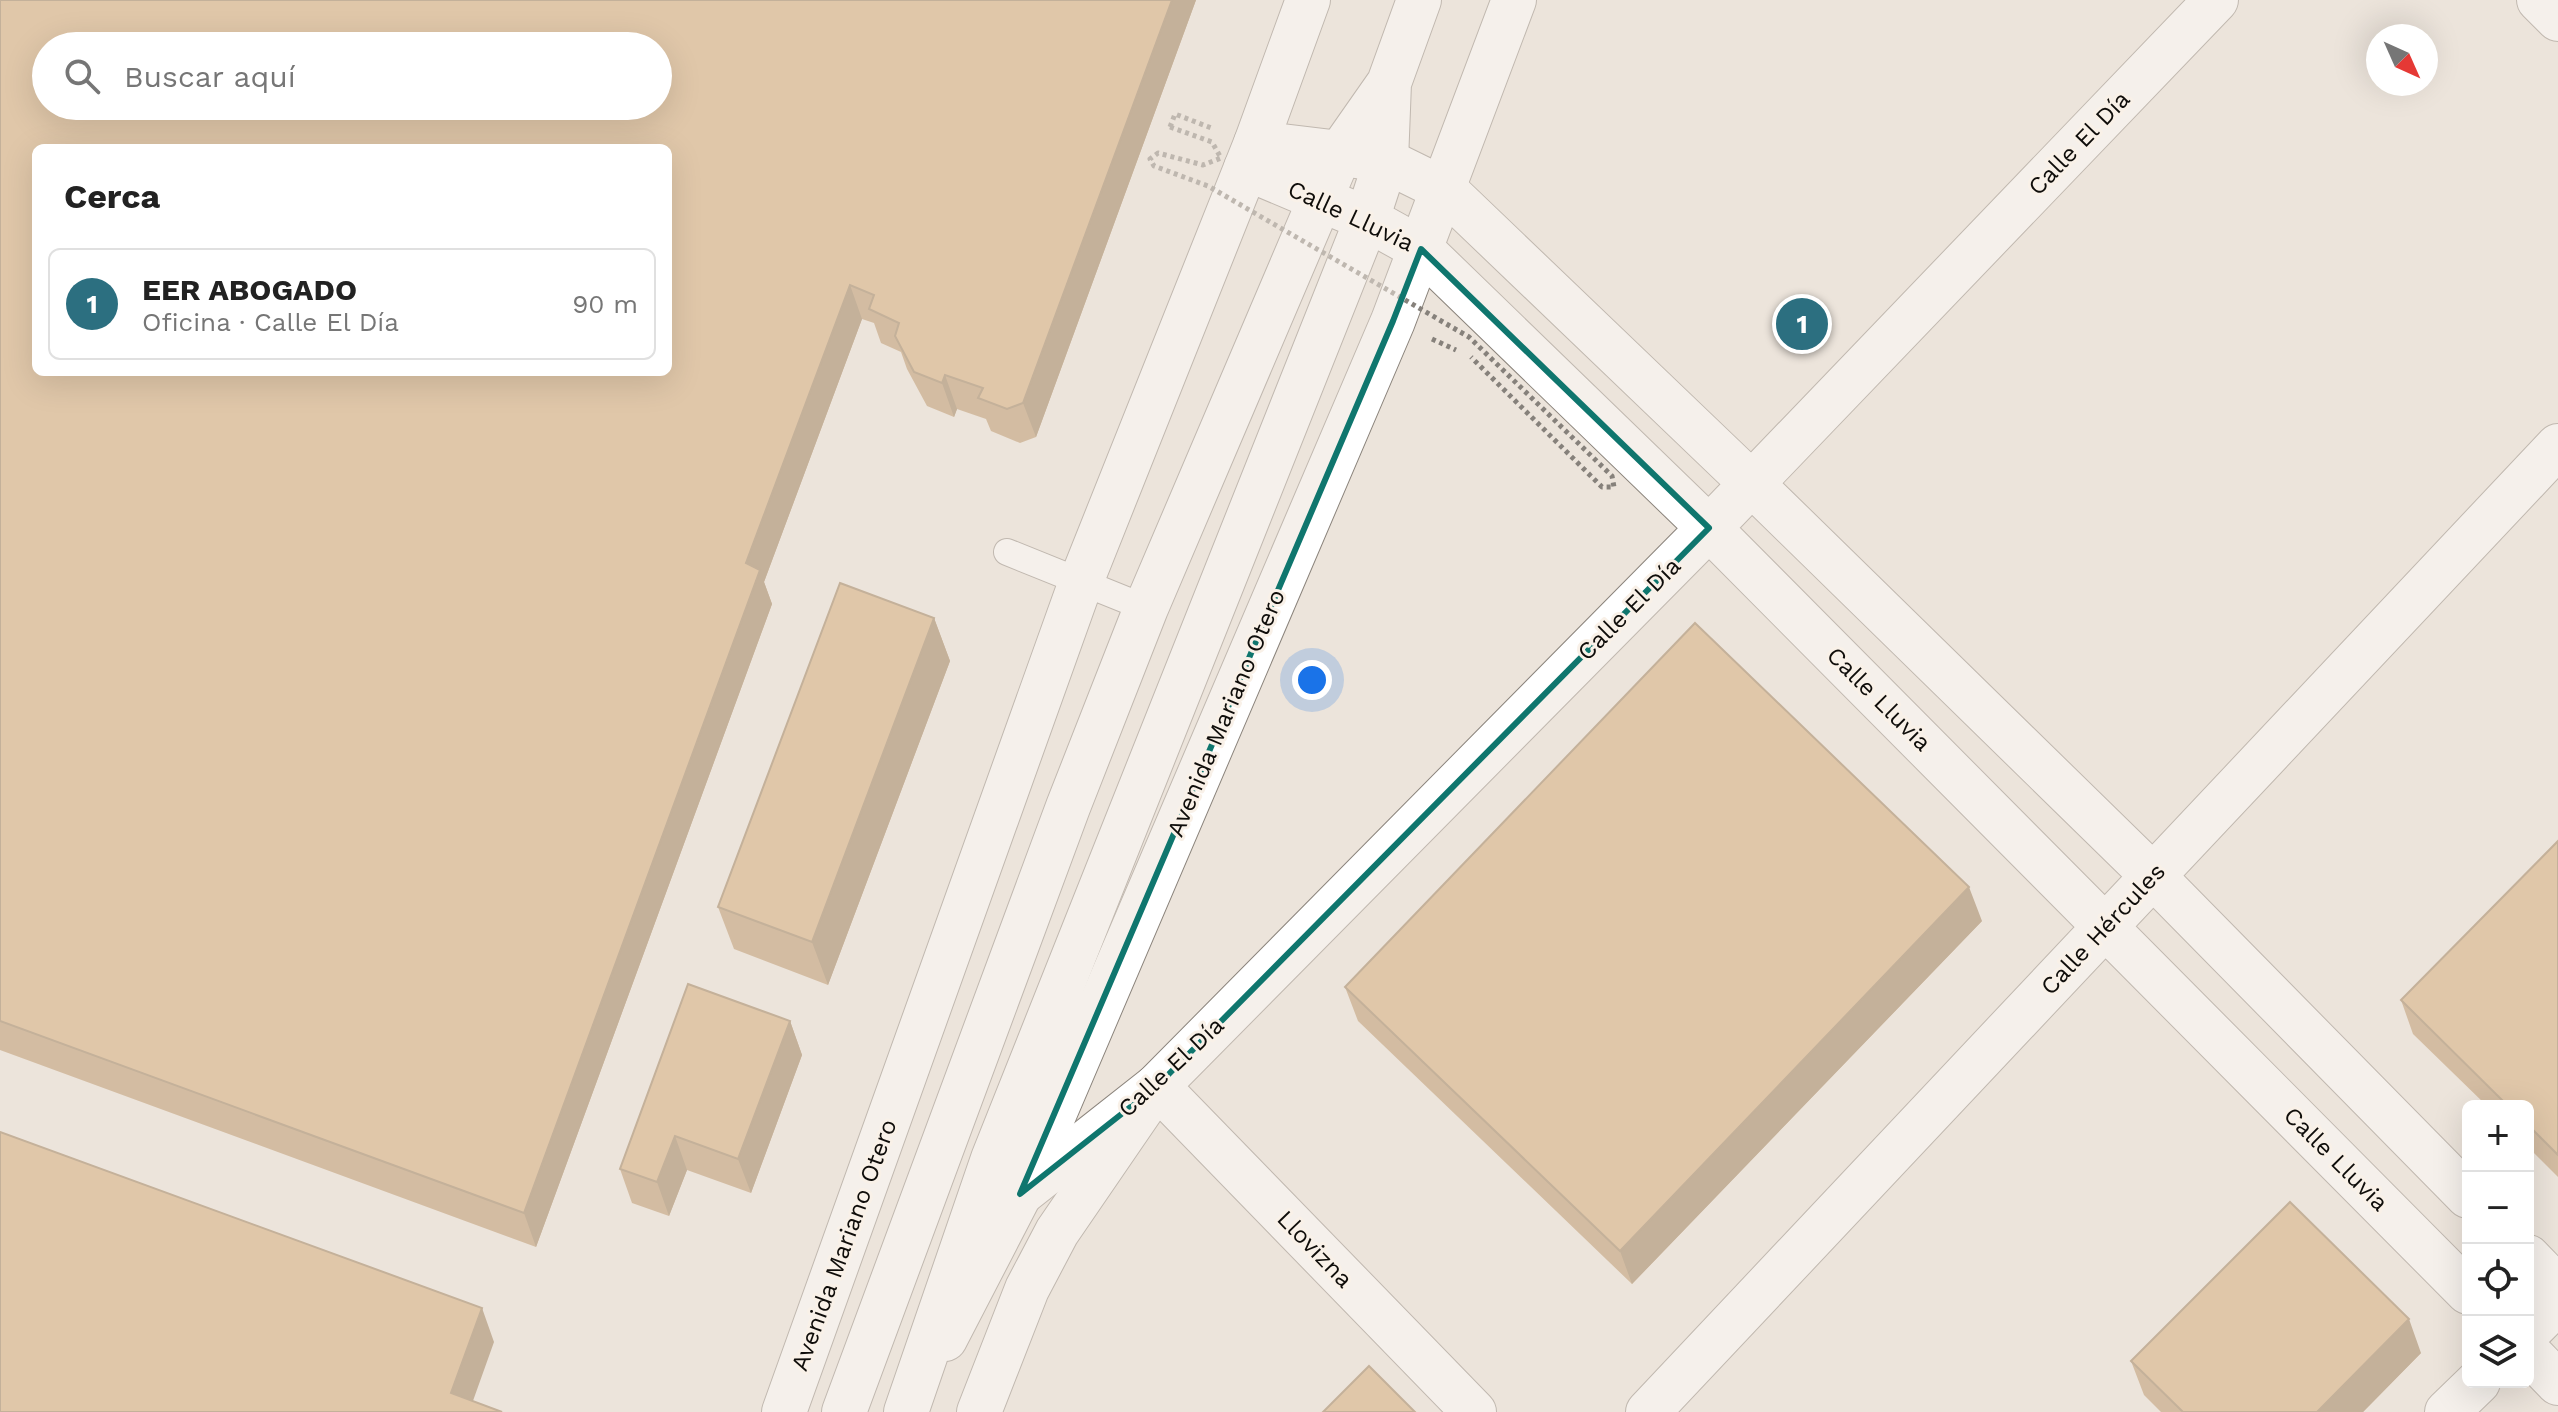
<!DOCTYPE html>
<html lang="es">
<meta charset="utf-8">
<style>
:root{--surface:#fff;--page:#f6f6f6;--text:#222;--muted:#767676;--line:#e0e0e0;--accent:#2c6f80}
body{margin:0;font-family:"Work Sans",sans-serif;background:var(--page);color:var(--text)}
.controls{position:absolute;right:24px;bottom:24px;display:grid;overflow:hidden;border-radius:12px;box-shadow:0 8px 32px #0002}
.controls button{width:72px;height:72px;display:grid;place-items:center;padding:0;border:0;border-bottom:2px solid var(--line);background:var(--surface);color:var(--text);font:40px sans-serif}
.compass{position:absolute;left:2366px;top:24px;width:72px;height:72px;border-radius:50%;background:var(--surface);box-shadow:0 8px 32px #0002;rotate:135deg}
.you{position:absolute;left:1312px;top:680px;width:28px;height:28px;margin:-20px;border:6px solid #fff;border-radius:50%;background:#1a73e8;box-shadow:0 0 0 12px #1a73e833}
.badge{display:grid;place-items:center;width:52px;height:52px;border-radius:50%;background:var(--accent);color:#fff;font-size:26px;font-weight:700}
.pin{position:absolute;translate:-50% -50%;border:4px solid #fff;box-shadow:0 2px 8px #0006}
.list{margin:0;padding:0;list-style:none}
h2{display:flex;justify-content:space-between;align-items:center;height:104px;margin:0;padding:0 32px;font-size:34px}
h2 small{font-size:26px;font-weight:400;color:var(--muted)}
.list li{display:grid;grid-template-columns:52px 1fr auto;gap:24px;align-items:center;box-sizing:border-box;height:112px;margin:0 16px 16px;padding:0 16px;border:2px solid var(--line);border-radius:12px}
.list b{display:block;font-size:30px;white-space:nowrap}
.list p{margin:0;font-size:26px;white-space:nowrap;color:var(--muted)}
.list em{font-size:26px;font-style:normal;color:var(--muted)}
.icon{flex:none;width:44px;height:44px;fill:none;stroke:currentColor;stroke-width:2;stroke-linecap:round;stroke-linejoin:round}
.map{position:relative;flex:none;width:2558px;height:1412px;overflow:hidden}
.search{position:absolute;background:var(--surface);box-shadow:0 8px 32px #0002;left:32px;top:32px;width:640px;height:88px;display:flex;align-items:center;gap:20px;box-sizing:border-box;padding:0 28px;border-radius:44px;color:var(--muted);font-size:30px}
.panel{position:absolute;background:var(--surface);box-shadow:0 8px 32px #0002;left:32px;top:144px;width:640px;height:232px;border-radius:12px}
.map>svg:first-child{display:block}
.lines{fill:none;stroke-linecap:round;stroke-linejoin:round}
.lane-casing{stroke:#8b847c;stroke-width:28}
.street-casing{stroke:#8b847c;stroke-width:46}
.secondary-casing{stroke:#8b847c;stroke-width:46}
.primary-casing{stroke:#8b847c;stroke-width:46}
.path{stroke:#86817b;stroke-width:5;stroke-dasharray:4 4;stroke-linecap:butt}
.lane{stroke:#fff;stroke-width:26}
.street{stroke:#fff;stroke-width:44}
.secondary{stroke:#fff;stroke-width:44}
.primary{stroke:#fff;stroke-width:44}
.path-bridge{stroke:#86817b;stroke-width:5;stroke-dasharray:4 4;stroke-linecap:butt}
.wall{fill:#b48d5e}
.shaded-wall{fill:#92734c}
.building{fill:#d1a46d;stroke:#92734c;stroke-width:2;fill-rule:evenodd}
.marked{fill:none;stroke:#0f766e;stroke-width:6;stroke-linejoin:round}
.labels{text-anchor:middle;stroke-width:6;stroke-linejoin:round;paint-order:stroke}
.street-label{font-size:24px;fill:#0f0d0a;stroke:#f9f1e8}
</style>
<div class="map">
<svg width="2558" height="1412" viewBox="0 0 2558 1412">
<rect width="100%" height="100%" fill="#ece4db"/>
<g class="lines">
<g class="lane-casing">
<path id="lane" d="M1007 552 1146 608"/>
</g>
<g class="street-casing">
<path id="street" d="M2539 0 2558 19
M1256 143 1340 153 1386 161 1445 190 1752 484 2153 876 2468 1196
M1246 168 1367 219 1421 249 1709 528 2468 1292
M1157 1086 1474 1412
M1020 1194 1157 1086 1709 528 2216 0
M2528 1257 2558 1288
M2528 1332 2558 1302
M2528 1352 2558 1383
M1648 1412 2558 446
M2447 1412 2478 1382"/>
</g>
<g class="secondary-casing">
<path id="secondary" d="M945 1339 1020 1194 1393 321 1514 0
M784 1412 1081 582 1256 143 1308 0
M979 1412 1027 1289 1057 1232 1157 1086"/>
</g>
<g class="primary-casing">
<path id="primary" d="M844 1412 1068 807 1146 608 1340 153 1389 83 1419 0
M906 1412 993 1159 1367 219 1386 161 1389 83"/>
</g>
<path class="path" d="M1170 127 1175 114 1214 129
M1432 339 1456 350"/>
<use href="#lane" class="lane"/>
<use href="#street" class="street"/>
<use href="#secondary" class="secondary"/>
<use href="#primary" class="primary"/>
<path class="path-bridge" d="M1170 127 1212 142 1221 158 1203 165 1158 153 1150 159 1154 166 1208 186 1469 337 1612 476 1614 487H1602L1471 357"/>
</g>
<path class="wall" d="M0 0H1196L1036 437 1020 443 991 431 986 419 957 409 954 417 927 406 907 369 901 352 881 343 874 323 862 319 764 582 772 604 536 1247 0 1050Z
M934 618 950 661 828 985 734 949 718 907Z
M2558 841V1177L2528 1147V1106H2487L2413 1034 2401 1000Z
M1982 921 1632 1284 1358 1021 1345 987Z
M790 1021 802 1055 751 1193 687 1170 669 1216 632 1203 620 1169Z
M2421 1353 2363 1412H2161L2144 1395 2131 1361Z"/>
<path class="shaded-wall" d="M1172 0H1196L1036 437 1023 403Z
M850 285 862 319 764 582 772 604 536 1247 524 1213 746 563Z
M945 375 957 409 954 417 942 383Z
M934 618 950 661 828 985 812 942Z
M1969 887 1982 921 1632 1284 1620 1251Z
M790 1021 802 1055 751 1193 738 1159Z
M675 1136 687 1170 669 1216 657 1182Z
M482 1308 494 1342 469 1412 451 1393Z
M2409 1319 2421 1353 2363 1412H2317Z"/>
<path class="building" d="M0 0H1172L1023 403 1007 409 978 398 983 388 945 375 942 383 914 372 895 336 899 323 869 309 874 295 850 285 746 563 760 570 524 1213 0 1021ZM46 46H658V106H46ZM36 148H668V372H36Z
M840 583 934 618 812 942 718 907Z
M1695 623 1969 887 1620 1251 1345 987Z
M2558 841V1155L2528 1125V1106H2508L2401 1000Z
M688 984 790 1021 738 1159 675 1136 657 1182 620 1169Z
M0 1132 482 1308 451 1393 502 1412H0Z
M2290 1202 2409 1319 2317 1412H2183L2131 1361Z
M1369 1366 1415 1412H1323Z"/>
<path d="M0 0H2558V1412H0ZM1421 249 1709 528 1157 1086 1020 1194 1393 321Z" fill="#ece4db" fill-opacity=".55" fill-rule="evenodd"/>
<path class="marked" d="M1421 249 1709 528 1157 1086 1020 1194 1393 321Z"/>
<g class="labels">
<g class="street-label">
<text transform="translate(2079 143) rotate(-46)" y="8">Calle El Día</text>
<text transform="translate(1351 216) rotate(25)" y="8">Calle Lluvia</text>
<text transform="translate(1629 609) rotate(-45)" y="8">Calle El Día</text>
<text transform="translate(1879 699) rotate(45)" y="8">Calle Lluvia</text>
<text transform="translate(1226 713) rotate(-67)" y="8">Avenida Mariano Otero</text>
<text transform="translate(2103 929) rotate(-47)" y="8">Calle Hércules</text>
<text transform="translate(1171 1067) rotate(-43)" y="8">Calle El Día</text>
<text transform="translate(2336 1159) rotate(45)" y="8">Calle Lluvia</text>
<text transform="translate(844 1245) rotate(-70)" y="8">Avenida Mariano Otero</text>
<text transform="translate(1315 1249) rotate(46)" y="8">Llovizna</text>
</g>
</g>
</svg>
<div class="controls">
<button>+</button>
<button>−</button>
<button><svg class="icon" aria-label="locate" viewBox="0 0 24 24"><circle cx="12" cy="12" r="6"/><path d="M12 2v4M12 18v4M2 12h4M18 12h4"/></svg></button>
<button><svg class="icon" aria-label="layers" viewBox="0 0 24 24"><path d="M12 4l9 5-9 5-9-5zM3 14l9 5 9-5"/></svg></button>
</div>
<svg class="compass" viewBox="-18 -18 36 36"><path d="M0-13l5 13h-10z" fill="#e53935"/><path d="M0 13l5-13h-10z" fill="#767676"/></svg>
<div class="you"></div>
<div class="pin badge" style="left:1802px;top:324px">1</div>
<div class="search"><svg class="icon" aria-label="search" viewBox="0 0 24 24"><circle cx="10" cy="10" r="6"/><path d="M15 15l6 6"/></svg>Buscar aquí</div>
<section class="panel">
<h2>Cerca<small></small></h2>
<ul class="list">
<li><span class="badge">1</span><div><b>EER ABOGADO</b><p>Oficina · Calle El Día</p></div><em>90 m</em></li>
</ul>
</section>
</div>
